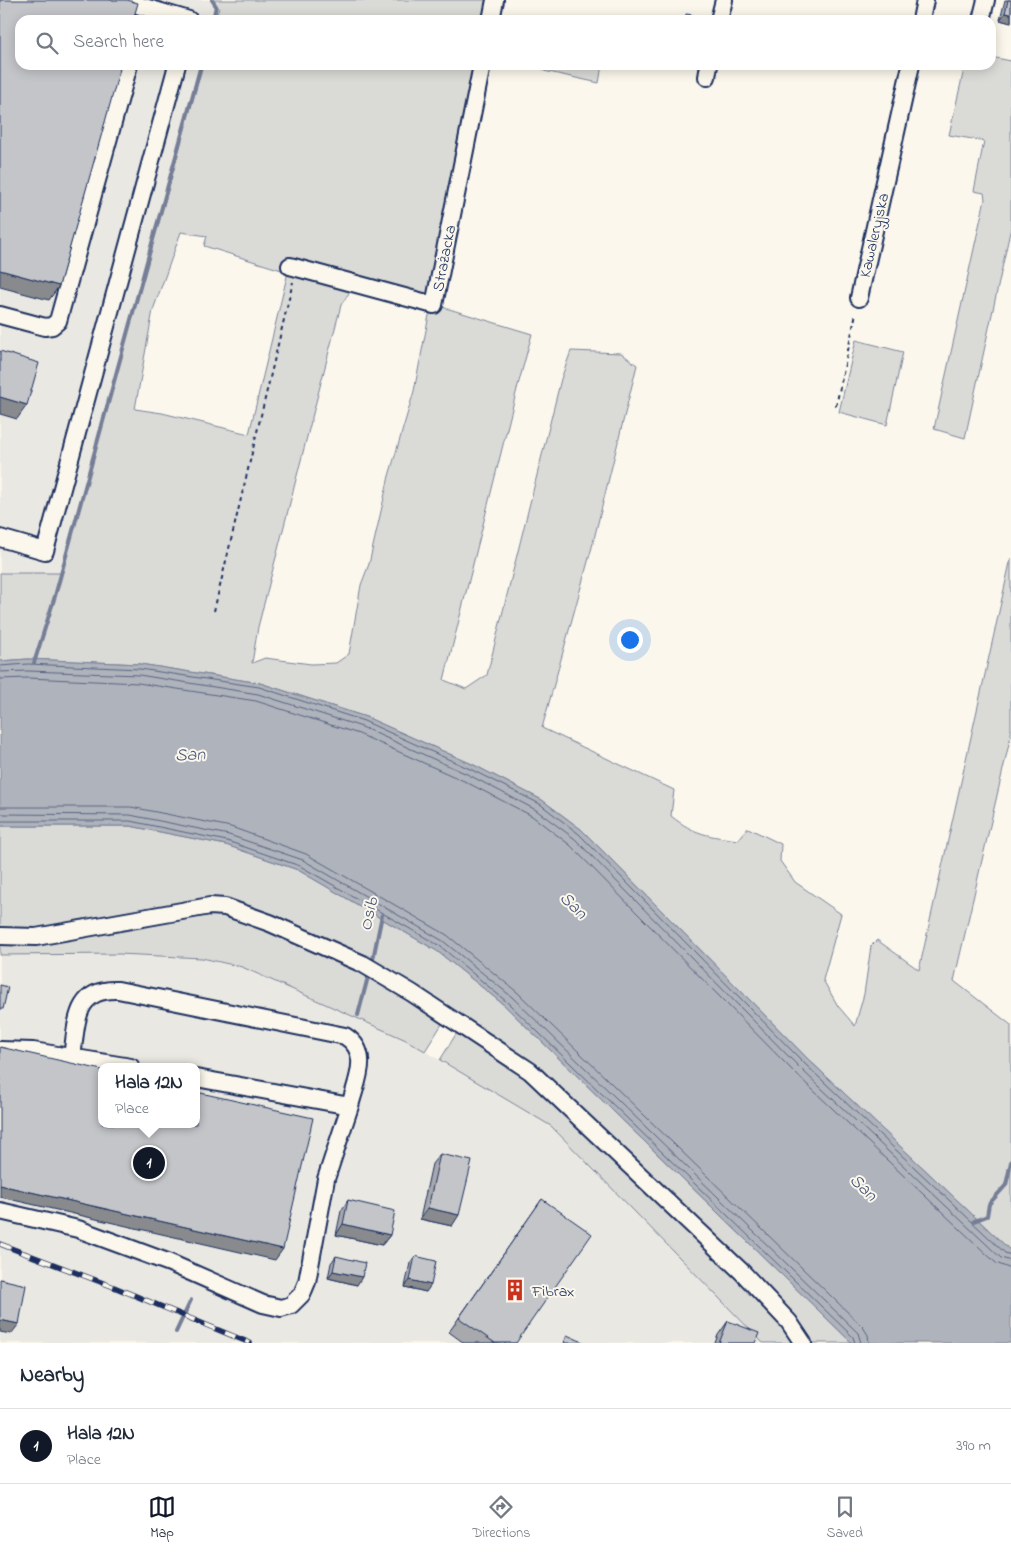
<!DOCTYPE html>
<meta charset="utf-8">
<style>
:root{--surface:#fff;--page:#f2f2f3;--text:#1f2937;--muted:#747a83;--line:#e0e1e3;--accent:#111827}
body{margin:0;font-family:"Indie Flower",sans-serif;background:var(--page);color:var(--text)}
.you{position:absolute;left:629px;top:639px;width:18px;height:18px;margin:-12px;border:4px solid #fff;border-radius:50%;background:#1a73e8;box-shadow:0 0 0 8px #1a73e833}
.badge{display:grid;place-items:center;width:32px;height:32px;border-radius:50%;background:var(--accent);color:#fff;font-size:16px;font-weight:700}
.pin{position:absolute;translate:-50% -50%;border:2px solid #fff;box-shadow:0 1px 5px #0006}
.popup{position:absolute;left:98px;top:1063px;width:102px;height:65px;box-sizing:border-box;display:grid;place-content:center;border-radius:10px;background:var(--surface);filter:drop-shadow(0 1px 4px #0005);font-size:16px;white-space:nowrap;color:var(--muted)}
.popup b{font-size:19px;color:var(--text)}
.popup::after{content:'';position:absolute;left:50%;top:100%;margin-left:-10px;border:10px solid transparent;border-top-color:var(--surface)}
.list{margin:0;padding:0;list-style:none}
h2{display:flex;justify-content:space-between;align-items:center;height:65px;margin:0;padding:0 20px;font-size:21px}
h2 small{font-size:16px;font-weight:400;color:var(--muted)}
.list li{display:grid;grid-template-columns:32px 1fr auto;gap:15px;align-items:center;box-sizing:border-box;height:75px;padding:0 20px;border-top:1px solid var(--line)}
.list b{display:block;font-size:19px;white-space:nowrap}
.list p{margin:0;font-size:16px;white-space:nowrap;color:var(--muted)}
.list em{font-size:16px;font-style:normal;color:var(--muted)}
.icon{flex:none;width:28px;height:28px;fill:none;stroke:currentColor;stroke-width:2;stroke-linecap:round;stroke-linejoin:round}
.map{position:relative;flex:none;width:1011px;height:1343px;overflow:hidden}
.search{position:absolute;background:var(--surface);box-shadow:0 2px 12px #0003;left:15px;right:15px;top:15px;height:55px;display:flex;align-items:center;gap:12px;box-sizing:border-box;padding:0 18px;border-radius:15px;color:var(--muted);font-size:19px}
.sheet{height:140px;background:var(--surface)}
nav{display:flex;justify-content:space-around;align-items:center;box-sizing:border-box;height:70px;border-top:1px solid var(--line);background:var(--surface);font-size:14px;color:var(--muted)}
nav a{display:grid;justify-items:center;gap:2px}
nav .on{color:var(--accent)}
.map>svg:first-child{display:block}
.built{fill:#eae8e2;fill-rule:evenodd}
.green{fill:#dadad7;stroke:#7a849a;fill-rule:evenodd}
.water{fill:#afb3bb;stroke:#747e96}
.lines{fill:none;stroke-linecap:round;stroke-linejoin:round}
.shore{stroke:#566483;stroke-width:1}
.stream{stroke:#747e96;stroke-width:4}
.minor-casing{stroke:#1b2f5e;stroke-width:20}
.path{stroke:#1b2f5e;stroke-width:2;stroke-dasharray:4 4;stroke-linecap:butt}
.minor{stroke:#fbf7ec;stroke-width:16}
.rail-casing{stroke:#1b2f5e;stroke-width:5.5}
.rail{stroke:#fbf7ec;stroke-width:4;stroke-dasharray:11;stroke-linecap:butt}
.wall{fill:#a8a9ad;stroke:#1b2f5e}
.shaded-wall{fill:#888a8d;stroke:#1b2f5e}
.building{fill:#c3c5c9;stroke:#1b2f5e}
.labels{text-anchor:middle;stroke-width:4;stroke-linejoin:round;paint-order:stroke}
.street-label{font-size:16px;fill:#1b2f5e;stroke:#fbf7ec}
.poi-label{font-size:16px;fill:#1b2f5e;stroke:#fbf7ec;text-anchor:start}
.water-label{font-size:18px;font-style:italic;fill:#47577a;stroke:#fbf7ec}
</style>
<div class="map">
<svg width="1011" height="1343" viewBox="0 0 1011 1343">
<rect width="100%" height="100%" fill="#fbf7ec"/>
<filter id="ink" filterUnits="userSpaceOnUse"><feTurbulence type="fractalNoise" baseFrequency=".02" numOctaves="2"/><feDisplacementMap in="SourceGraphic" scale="10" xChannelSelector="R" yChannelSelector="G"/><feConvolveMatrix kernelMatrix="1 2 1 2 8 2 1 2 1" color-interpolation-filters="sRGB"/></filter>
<g filter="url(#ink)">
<path class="built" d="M0 0H213L219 8 215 20H20V65H203L61 574 0 573Z
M31 954H119L202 958 242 967 406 1040 551 1126 763 1343H0V955ZM102 1067H196V1124H102Z"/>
<path class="green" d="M213 0H487L483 20H215L219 8Z
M991 57 1011 61V227L965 438 934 429 985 199 984 193 974 191 984 141 949 135 965 65H991Z
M203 65H474L428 297 355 291 349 293 341 305 258 627 252 663 265 658 311 664 336 663 349 654 361 585 369 564 389 476 414 391 429 315 439 306 532 334 517 389 444 680 466 689 487 675 561 379 571 351 621 353 637 365 592 547 542 728 674 790 671 816C695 835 709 836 738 840L748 828 781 844 780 861 795 882 841 914 823 980 838 1006 855 1026 864 994 871 946 877 940 919 970 1011 558V735L954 981 1011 1025V1251L809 1060 582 830 542 800 472 764 366 717 260 683 140 664 28 659 0 661V573H61ZM181 232 207 236 204 246 288 272 249 434 162 413 135 409 153 310Z
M546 65H602L599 83 544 71Z
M856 340 903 352 887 425 839 412Z
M0 826H130L226 845 298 870 437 951 504 1005 852 1343H763L551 1126 440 1060 466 1018 431 996 315 932 229 903 39 931 0 930Z
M211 910 255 924 382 982 442 1024 425 1051 406 1040 242 967 202 958 119 954 0 955V944Z"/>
<path class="water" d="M28 659 140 664 260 683 366 717 472 764 542 800 582 830 809 1060 1011 1251V1343H852L504 1005 437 951 298 870 226 845 130 826H0V661Z"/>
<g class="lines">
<path class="shore" d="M0 666 28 664 140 669 259 687 364 721 470 769 540 804 579 834 805 1064 1005 1253 1011 1255
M0 672 28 671 139 675 258 694 362 727 467 774 536 810 575 839 801 1069 1001 1258 1011 1261
M0 679 28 678 138 683 256 701 359 734 464 781 532 816 570 845 796 1074 996 1263 1011 1269
M0 807H131L231 827 306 854 447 935 517 992 863 1327 868 1335 869 1343
M0 814 130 815 229 835 303 860 443 941 512 997 858 1333 861 1343
M0 821H130L227 841 300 866 440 946 507 1002 853 1337 855 1343"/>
<path class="stream" d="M212 0 216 6 213 20
M34 663 55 596 201 65
M372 964 382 915
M358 1015 369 973
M974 1221 987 1216 989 1204 1006 1185 1011 1162
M176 1332 191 1300"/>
<g class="minor-casing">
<path id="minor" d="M120 0 189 20
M491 20 495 0
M719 20 724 0
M921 20 925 0
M981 20 986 0
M707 77 709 65
M290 266 434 305 482 65
M859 298 911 65
M0 315 45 327 52 326 58 321 129 65
M0 538 45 551 177 65
M0 936 36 937 210 906 225 907 270 923 363 964 412 993 530 1071 742 1272 789 1322 803 1343
M0 1050 33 1051 131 1067
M72 1057C77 1024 74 988 118 990L345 1036C372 1053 356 1081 350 1106
M0 1211 78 1229 170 1263 263 1304 281 1308 291 1305 302 1294 307 1282 326 1179 350 1106 196 1078"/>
</g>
<path class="path" d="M836 406 856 313
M214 611 293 282"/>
<use href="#minor" class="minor"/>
<g class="rail-casing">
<path id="rail" d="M0 1244 114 1287 250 1343"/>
</g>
<use href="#rail" class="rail"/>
</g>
<path class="wall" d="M1005 0H1011V23L1000 20Z
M440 1154 452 1226 420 1219 432 1164Z
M542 1199 516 1343H464L449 1332Z
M348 1200 390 1235 382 1245 336 1235 341 1211Z
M336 1256 357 1285 328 1278 331 1263Z
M415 1256 426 1292 405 1287 410 1263Z
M728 1321 755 1343H715L718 1335Z"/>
<path class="shaded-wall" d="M1005 13 1011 14V23L1000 20Z
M0 270 59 286 49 300 0 287Z
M0 397 27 405 17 419 0 414Z
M0 1185 283 1249 275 1260 0 1197Z
M428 1208 459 1215 452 1226 420 1219Z
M343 1224 390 1235 382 1245 336 1235Z
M333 1271 362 1277 357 1285 328 1278Z
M410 1280 431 1285 426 1292 405 1287Z
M0 1320 19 1324 11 1334 0 1332Z"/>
<path class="building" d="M0 0H127L138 3 133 20H20V65H121L59 286 0 270Z
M1008 0H1011V14L1005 13Z
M686 14 693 15 691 20H678L679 18 685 19Z
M0 351 39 363 27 405 0 397Z
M0 985 8 987 3 1009H0Z
M0 1047 102 1070V1124H196V1092L313 1118 283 1249 0 1185Z
M440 1154 472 1161 459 1215 428 1208Z
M542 1199 592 1234 516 1343H495L459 1318Z
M348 1200 395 1211 390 1235 343 1224Z
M336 1256 365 1263 362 1277 333 1271Z
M415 1256 436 1261 431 1285 410 1280Z
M0 1279 26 1285 19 1324 0 1320Z
M728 1321 759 1333 755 1343H719Z
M567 1335 585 1343H564Z"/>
</g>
<defs>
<g id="building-bare" transform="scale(1.725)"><path d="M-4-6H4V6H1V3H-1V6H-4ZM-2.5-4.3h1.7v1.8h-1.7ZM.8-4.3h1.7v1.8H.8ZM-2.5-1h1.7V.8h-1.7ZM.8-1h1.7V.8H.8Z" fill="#c8321e" stroke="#fbf7ec" stroke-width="2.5" paint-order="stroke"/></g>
</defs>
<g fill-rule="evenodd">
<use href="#building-bare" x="515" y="1290"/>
</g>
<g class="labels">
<g class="street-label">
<text transform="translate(873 235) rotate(-77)" y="6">Kawaleryjska</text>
<text transform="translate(443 258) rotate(-79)" y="6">Strażacka</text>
</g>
<g class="poi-label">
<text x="532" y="1296">Fibrax</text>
</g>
<g class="water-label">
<text transform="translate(190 754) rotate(-2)" y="6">San</text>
<text transform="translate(574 905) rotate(44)" y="6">San</text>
<text transform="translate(368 914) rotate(-78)" y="6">Osib</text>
<text transform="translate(864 1187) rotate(44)" y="6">San</text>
</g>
</g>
</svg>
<div class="you"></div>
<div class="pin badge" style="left:149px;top:1163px">1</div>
<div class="popup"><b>Hala 12N</b>Place</div>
<div class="search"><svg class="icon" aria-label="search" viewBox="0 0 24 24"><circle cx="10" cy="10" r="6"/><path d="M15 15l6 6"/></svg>Search here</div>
</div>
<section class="sheet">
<h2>Nearby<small></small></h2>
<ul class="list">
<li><span class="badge">1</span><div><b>Hala 12N</b><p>Place</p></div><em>390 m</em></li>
</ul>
</section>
<nav>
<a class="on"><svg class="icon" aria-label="map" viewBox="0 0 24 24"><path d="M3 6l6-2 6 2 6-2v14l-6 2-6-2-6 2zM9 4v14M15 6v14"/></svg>Map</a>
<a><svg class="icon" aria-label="directions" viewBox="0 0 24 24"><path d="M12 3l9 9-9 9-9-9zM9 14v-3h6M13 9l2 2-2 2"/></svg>Directions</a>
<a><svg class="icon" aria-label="saved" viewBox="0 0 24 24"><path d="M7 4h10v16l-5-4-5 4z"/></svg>Saved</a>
</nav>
